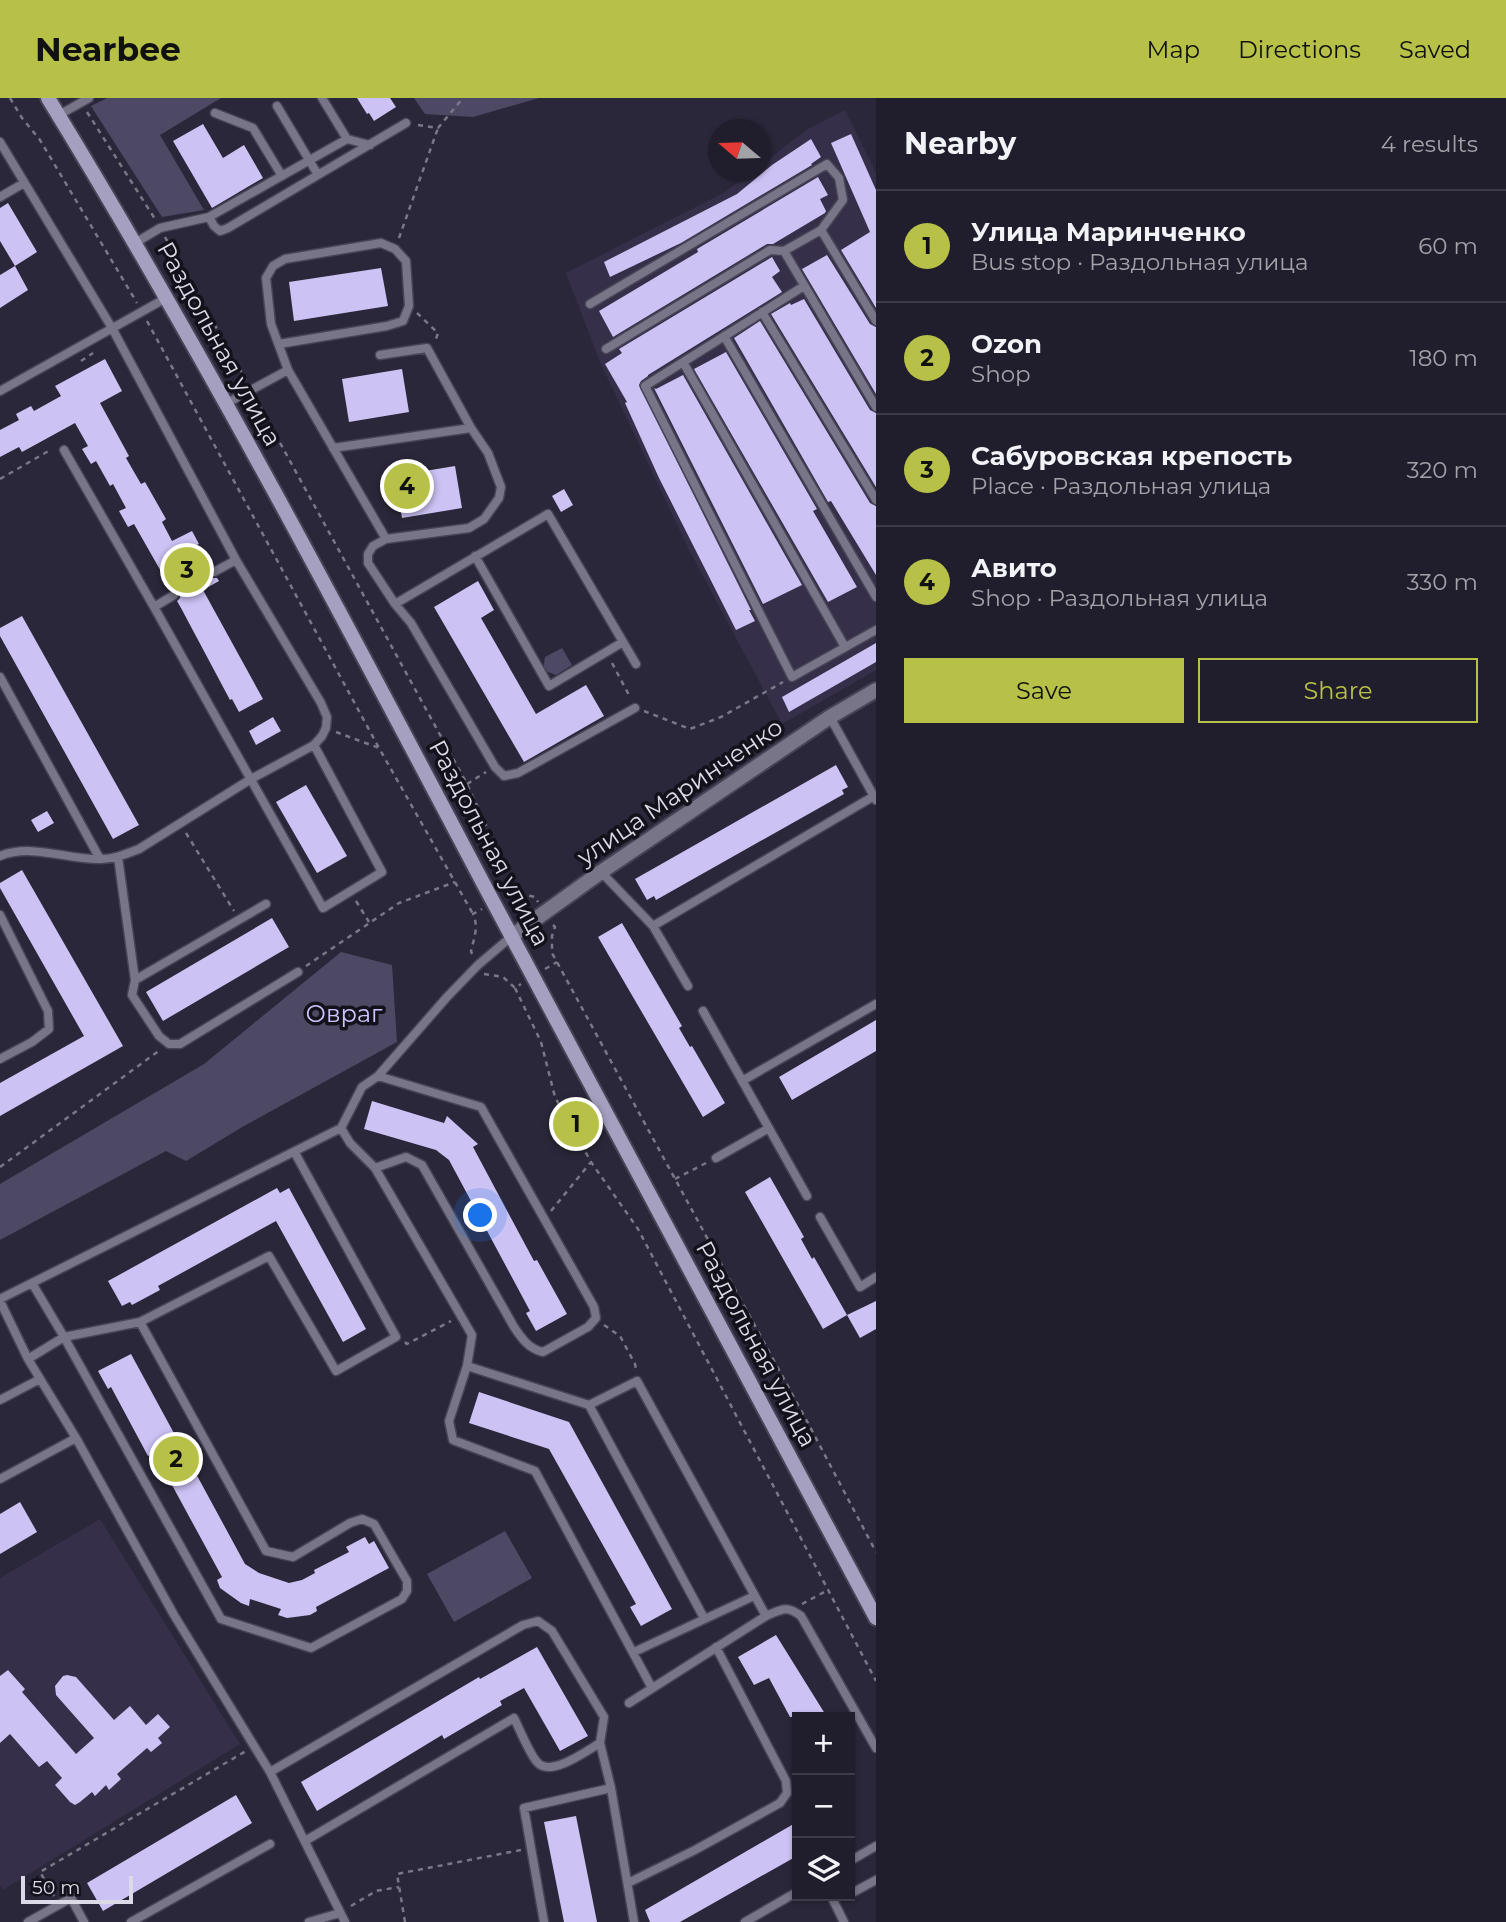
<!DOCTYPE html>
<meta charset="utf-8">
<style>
:root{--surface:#201d2c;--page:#2d2a38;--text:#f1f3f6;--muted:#a2a2a9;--line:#3d3b48;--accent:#b7c147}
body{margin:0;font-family:Montserrat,sans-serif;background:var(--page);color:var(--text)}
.controls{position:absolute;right:21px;bottom:21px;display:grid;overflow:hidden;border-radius:0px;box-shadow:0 2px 5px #0004}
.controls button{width:63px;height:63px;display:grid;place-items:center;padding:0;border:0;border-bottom:2px solid var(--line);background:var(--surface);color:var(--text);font:35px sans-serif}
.compass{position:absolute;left:708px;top:21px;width:63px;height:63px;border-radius:50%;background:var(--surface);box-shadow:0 2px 5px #0004;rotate:289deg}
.scale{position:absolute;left:21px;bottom:18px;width:112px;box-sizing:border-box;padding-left:7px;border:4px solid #dcdae7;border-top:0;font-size:19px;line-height:24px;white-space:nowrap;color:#dcdae7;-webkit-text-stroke:5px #13111a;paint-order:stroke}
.you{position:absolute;left:481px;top:1118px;width:24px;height:24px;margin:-18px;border:5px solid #fff;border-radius:50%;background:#1a73e8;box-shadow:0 0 0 10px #1a73e833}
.badge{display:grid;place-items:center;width:46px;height:46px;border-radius:50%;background:var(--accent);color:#111;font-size:23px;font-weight:700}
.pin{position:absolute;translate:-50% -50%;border:4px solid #fff;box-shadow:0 2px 7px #0006}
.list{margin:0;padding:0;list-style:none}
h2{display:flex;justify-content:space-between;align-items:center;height:91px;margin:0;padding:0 28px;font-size:30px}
h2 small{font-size:23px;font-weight:400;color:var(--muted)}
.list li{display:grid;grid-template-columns:46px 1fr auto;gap:21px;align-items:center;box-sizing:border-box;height:112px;padding:0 28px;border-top:2px solid var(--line)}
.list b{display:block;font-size:26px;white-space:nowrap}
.list p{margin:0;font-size:23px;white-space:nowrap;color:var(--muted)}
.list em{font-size:23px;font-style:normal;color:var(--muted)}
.actions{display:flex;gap:14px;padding:21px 28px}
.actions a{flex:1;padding:16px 0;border:2px solid var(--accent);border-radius:0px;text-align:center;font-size:24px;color:var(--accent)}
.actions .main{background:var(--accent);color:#111}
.icon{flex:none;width:38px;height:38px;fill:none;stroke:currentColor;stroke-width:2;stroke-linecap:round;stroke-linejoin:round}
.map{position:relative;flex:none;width:876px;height:1824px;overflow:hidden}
header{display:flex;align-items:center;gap:42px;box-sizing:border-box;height:98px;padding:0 35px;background:var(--accent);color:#111}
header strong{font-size:33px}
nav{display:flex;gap:38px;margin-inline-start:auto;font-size:24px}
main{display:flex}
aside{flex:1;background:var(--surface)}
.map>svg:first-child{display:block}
.built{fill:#352f49}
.green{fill:#4d4864}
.building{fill:#ccc2f4}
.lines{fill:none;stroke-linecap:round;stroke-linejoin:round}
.lane-casing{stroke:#474456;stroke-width:11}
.street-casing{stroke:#474456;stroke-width:18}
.secondary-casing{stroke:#474456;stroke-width:18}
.path{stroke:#7a7787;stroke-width:2.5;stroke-dasharray:5 5;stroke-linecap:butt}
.lane{stroke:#797589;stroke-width:8}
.street{stroke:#797589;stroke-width:14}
.secondary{stroke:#a59fc0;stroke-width:14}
.labels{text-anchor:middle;stroke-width:7;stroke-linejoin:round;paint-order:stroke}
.street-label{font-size:24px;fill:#dcdae7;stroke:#13111a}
.park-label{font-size:24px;fill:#cec3fc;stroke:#13111a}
</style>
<header>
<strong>Nearbee</strong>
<nav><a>Map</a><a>Directions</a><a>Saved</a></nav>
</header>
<main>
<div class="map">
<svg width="876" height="1824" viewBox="0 0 876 1824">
<rect width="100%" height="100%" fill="#2b273a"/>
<path class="built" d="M845 12 876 75V572L782 626 688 450 600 264 566 175 725 94 752 74H760L761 67 806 32Z
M100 1421 240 1646 3 1792 0 1787V1480Z"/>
<path class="green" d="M107 0H221L160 37 204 112 162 119 91 8Z
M414 0H539L473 19 425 16Z
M562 550 572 567 556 577 543 572 545 559Z
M341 854 392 867 397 944 244 1028 186 1063 166 1053 0 1142V1086L204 966Z
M505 1433 532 1480 454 1524 427 1476Z"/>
<path class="building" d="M357 0H390L396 9 374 23 369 15 367 16Z
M203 26 223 60 244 47 263 80 212 110 173 43Z
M851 36 876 92V210L841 152 870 134 831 45Z
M811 41 821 59 811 66 812 67 681 145 610 179 604 164 737 96 772 67Z
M818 79 828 97 820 101 826 113 825 115 773 146H767L613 239 599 213 698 154 697 151Z
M8 105 37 154 15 168 0 143V110Z
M827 157 870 226 876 229V296L802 171Z
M772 159 780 173 772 179 782 194 648 277V278L641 283 639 287 751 512H749L755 523 736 532 659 380 625 305 627 304 605 266 622 255 619 251Z
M15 168 28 192 0 210V177Z
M381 170 388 208 294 223 289 184Z
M804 201 870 312 876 315V389L771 216 790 205 791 207Z
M760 223 870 405 876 408V477L831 403 828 404 734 240Z
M726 254 817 411 813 413 857 489 828 504 694 271Z
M105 261 122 293 100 305 129 358 126 360 141 386 145 384 166 421 162 424 172 443 192 433 199 446 192 449 204 471 211 467 208 473 209 478 213 480H217L219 483 203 492 263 601 239 614 232 601 230 602 181 510 177 503 180 500V494L177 491H171L134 426 128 429 119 413 126 410 113 386 110 388 96 363 91 366 82 351 88 348 75 325 22 354 19 349 0 359V332L19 322 16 316 31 308 34 313 61 298 55 288Z
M402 271 409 314 349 324 342 281Z
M683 277 802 487 763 506 654 290 656 291Z
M455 368 462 410 402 420 395 378Z
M564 391 573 407 561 414 552 398Z
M478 483 494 512 481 520 536 616 586 587 604 618 524 664 434 509Z
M22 518 139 727 113 741 0 538V530Z
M876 545V564L789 614 782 599Z
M273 619 281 633 256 647 249 633Z
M836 667 848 689 842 692 844 696 656 802 654 798 647 802 635 781Z
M306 687 347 758 317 775 276 704Z
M47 713 54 725 38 734 31 722Z
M22 772 123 948 0 1018V985L84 938 0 790V785Z
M272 820 289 849 163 923 146 894Z
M622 825 682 928 679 930 690 949 692 948 725 1005 703 1019 598 839Z
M876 922V953L792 1002 779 979Z
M372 1003 444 1025 447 1018 478 1046 473 1049 534 1163 537 1162 567 1216 536 1233 526 1215 530 1213 449 1062 436 1052 364 1031Z
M770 1079 804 1139 801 1141 812 1161 814 1159 847 1217 823 1231 745 1094Z
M277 1090 280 1095 289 1090 366 1231 343 1244 276 1123 158 1188 160 1192 132 1207 130 1204 122 1208 108 1183Z
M876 1203V1231L860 1240 847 1217Z
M131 1256 245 1466 259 1475 289 1485 302 1482 315 1475 314 1472 349 1454 346 1449 365 1439 369 1446 374 1443 389 1470 316 1509 317 1513 310 1517 287 1520 278 1517 281 1511 250 1501 249 1508 241 1505 220 1490 217 1482 222 1479 154 1354 148 1358 111 1289 108 1291 98 1273Z
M479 1294 569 1324 672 1511 641 1528 630 1509 636 1506 549 1351 469 1325Z
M20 1404 37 1434 0 1456V1416Z
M776 1537 827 1619H790L769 1580 754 1587 738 1559Z
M537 1549 588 1638 560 1653 524 1590 500 1603 502 1607 444 1641 442 1637 317 1713 301 1684 479 1579 480 1581Z
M8 1572 25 1591 22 1594 76 1656 94 1640 56 1597 55 1588 63 1578 67 1577 76 1579 114 1622 130 1608 146 1627 158 1616 170 1629 158 1640 162 1645 151 1654 147 1650 117 1676 121 1681 109 1692 106 1687 95 1698 92 1694 80 1704 75 1707 70 1704 55 1687 62 1680 47 1663 39 1669 10 1636 0 1645V1578Z
M236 1697 252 1725 103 1813 87 1785Z
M576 1718 597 1824H564L544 1724Z
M797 1724V1758L680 1824H650L645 1812Z"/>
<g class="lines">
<g class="lane-casing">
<path id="lane" d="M277 8 318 77
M215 15 253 30 282 78
M59 17 89 0
M347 41 370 47
M0 44 112 230 236 462 321 605 327 619 326 630 322 638 314 647 251 681 139 751C126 756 114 761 101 761 68 762 32 745 0 758
M0 99 24 85
M209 119 214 128 220 133 228 130 406 25
M135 145 160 130 209 119 347 41 322 0
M804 188 645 288 792 579 876 532
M590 206 827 66 839 80 843 102 821 132
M762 214 876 402
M876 223 821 132 784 153 876 309
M724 238 876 499
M279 246 387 228 403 223 409 208 406 163 395 151 381 145 285 161 273 168 266 180 271 226 288 272
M606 251 770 152 784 153
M683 264 845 549
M0 293 168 199
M227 305 288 272 386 441 373 448 368 456V465L395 506 411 525 495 669 504 678 518 675 635 610
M333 350 471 330 427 250 380 257
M64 352 154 509
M386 441 469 430 484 421 499 400 501 389 488 355 471 330
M475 458 549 588 623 544
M214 474 236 462
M174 497 154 509 323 810 382 774 314 647
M395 506 548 416 636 566
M0 579 100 761
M830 619 876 702
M118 759 135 882 132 897 159 938 169 946H180L298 874
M601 774 653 828 874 698
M0 817 48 913 49 931 32 944 0 961
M653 828 688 888
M135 882 266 806
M703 913 807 1098
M742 983 876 906
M341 1030 350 1045 375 1070 472 1237 467 1268 589 1307 637 1283 766 1518C782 1511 787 1507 801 1518L876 1650
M716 1060 769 1030
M375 1070 406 1059 422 1067 514 1229C522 1241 529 1251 543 1254L588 1229 596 1220 594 1209 481 1009 378 978
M820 1119 860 1189 876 1179
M0 1201 341 1030 362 989 378 978 447 899 478 867 512 838
M0 1203 28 1261 76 1340 174 1517 270 1674 345 1824
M140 1224 269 1158 336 1273 396 1239 295 1055
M28 1261 64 1239 221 1521 311 1550 402 1501 407 1493V1483L374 1426 362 1421 350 1425 293 1459 266 1453 140 1224 64 1239 32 1185
M467 1268 449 1323 453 1342 535 1373 652 1590
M0 1302 40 1281
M589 1307 704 1520
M0 1381 76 1340
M634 1554 754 1498
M629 1605 766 1518
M270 1674 523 1527 538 1523 552 1533 604 1619 600 1645 611 1690
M305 1743 514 1620C520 1632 529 1655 537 1664 550 1680 586 1653 600 1645
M850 1763 876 1748
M628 1785 695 1752 780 1705 787 1695 786 1683 716 1549
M850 1796 876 1782
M831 1798 844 1824
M28 1824 71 1800 84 1824
M131 1824 270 1746
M309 1824 340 1815
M544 1824 524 1710 611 1690 634 1824
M745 1824 797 1794"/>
</g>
<g class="street-casing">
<path id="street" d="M512 838 601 774 830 619 876 592"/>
</g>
<g class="secondary-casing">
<path id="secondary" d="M48 0C204 255 343 519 482 783 613 1029 745 1274 876 1520"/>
</g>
<path class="path" d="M10 0 22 20 40 42 137 205
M87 14 155 121
M418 27 438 30 463 0
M165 139 246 282
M399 140 438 30
M417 215 438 235 435 244
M147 223 379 650
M81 263 93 255
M256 301 467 686 516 791 525 797 535 799 538 804
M0 381 52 351
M612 565 630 599
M644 613 690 631 721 619 783 584
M336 634 379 650 473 816
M467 686 486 674
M186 735 234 813
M356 803 369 824
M553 827 555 829 552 838V855L809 1327 876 1454
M472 856 471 853C474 840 479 829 473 816L482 811
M306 868 399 805 455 784
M545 871 557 864
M484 876 503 879 515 890 521 886
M515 890 541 944 555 999 591 1064 638 1131 876 1583
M0 1069 160 952
M675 1081 706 1065
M551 1113 591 1064
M604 1227 620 1238 635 1266 636 1271
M405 1244 407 1246 451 1223
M802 1506 828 1492
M54 1798 40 1774 246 1653
M351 1808 376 1793 399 1789
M405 1824 397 1776 521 1752"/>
<use href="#lane" class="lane"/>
<use href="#street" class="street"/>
<use href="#secondary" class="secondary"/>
</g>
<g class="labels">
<g class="street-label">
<text transform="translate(219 246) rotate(61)" y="8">Раздольная улица</text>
<text transform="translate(680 694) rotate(-34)" y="8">улица Маринченко</text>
<text transform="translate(489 745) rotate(62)" y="8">Раздольная улица</text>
<text transform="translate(756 1246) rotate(62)" y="8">Раздольная улица</text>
</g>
<g class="park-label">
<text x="344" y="924">Овраг</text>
</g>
</g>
</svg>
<div class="controls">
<button>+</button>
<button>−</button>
<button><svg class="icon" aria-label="layers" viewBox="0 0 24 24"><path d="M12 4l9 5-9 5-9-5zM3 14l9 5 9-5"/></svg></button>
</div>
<svg class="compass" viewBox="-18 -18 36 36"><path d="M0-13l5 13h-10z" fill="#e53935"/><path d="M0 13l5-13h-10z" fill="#a2a2a9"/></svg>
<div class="scale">50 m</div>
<div class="you"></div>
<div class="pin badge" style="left:576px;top:1026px">1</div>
<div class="pin badge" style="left:176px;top:1361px">2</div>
<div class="pin badge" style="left:187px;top:472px">3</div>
<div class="pin badge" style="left:407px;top:388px">4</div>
</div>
<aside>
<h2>Nearby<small>4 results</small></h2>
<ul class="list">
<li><span class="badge">1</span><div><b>Улица Маринченко</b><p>Bus stop · Раздольная улица</p></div><em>60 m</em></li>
<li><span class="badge">2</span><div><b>Ozon</b><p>Shop</p></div><em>180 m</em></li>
<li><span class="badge">3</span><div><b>Сабуровская крепость</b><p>Place · Раздольная улица</p></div><em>320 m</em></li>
<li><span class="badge">4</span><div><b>Авито</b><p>Shop · Раздольная улица</p></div><em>330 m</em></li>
</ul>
<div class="actions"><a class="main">Save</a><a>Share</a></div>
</aside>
</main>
